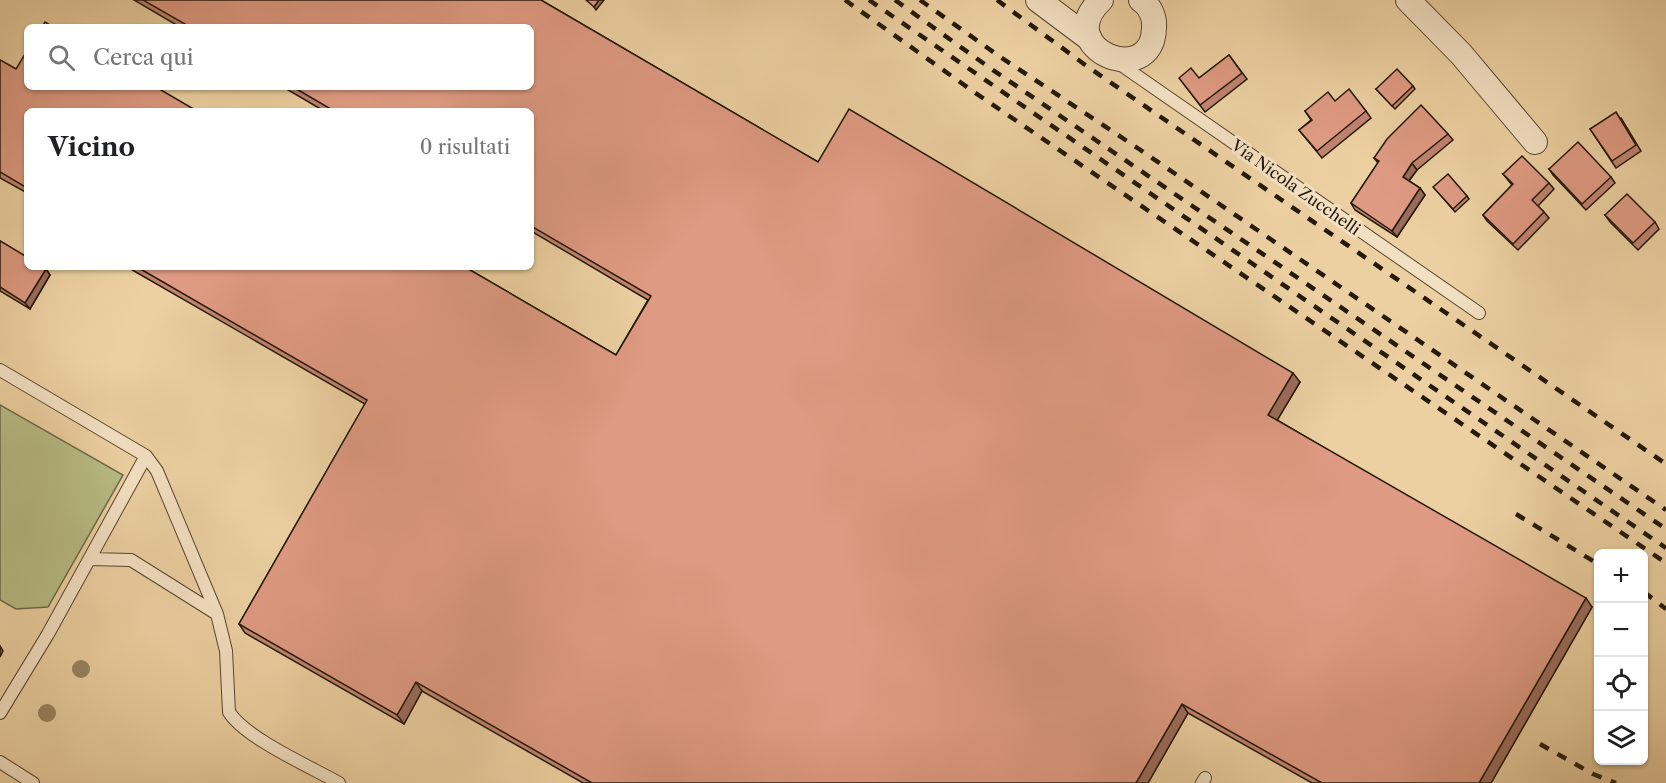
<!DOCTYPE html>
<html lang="it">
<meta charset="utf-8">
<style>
:root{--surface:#fff;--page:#f2f2f2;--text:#202124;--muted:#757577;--line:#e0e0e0}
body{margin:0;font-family:"Libre Caslon Text",serif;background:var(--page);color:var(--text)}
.controls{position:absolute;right:18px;bottom:18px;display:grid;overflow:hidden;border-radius:9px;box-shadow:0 2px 4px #0004}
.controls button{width:54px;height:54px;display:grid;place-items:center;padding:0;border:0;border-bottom:2px solid var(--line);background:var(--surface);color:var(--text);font:30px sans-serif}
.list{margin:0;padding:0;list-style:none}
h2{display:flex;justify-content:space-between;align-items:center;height:78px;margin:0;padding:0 24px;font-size:26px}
h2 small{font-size:20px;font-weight:400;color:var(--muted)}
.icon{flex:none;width:33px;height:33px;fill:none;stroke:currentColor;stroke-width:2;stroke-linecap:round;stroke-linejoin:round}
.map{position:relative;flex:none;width:1666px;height:783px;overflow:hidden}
.search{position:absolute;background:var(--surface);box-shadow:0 2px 4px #0004;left:24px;top:24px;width:510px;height:66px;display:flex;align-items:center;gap:15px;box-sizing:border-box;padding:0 21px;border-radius:9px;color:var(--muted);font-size:22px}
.panel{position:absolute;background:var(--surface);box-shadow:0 2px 4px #0004;left:24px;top:108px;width:510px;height:162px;border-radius:9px}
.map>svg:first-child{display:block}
.green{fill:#b7bb85;stroke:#6e6a48;stroke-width:1.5}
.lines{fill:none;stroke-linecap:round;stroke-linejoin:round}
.service-casing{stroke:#574730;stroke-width:14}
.minor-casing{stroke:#574730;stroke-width:26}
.service{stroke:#f3e0c2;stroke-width:12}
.minor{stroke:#f3e0c2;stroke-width:24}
.rail{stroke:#25190a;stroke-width:4.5;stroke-dasharray:10 10;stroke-linecap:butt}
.tree{fill:#978662}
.wall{fill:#bf8470;stroke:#25190a;stroke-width:1.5}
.shaded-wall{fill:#9b6c5b;stroke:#25190a;stroke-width:1.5}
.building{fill:#de9a82;stroke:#25190a;stroke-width:1.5}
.labels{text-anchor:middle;stroke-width:6;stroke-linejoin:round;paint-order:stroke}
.street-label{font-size:16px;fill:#25190a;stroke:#f3e0c2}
</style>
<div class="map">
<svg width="1666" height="783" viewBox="0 0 1666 783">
<rect width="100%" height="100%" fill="#ecd0a1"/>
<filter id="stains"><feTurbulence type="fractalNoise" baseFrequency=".00333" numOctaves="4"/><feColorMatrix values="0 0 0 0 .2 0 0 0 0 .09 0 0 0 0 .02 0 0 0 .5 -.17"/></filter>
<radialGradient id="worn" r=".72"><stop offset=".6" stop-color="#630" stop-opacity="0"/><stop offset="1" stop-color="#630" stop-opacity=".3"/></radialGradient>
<path class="green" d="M0 405 123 475 48 607 16 609 0 600Z"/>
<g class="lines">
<g class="service-casing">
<path id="service" d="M1117 62 1479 313
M0 370 146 456 157 471 217 614 226 651 229 712C245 738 311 767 339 783
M90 559 131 560 217 614
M0 713 48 634 146 456
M0 762 33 783
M1202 783 1205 778"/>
</g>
<g class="minor-casing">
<path id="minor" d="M1038 0 1090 39
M1101 0C1050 49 1153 90 1154 28 1155 17 1150 6 1141 0
M1408 0 1461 54 1535 142"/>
</g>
<use href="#service" class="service"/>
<use href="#minor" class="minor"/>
<path class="rail" d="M845 0 974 92 1666 563
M869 0 1666 548
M895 0 990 68 1666 529
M920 0 999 56 1139 149 1666 510
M997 0 1088 67 1666 464
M1516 514 1598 564
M1644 592 1666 609
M1540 744 1593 774 1616 783"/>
</g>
<g class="tree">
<circle cx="81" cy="669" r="9"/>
<circle cx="47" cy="713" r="9"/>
</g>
<path class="wall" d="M134 0H541L818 162 1300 382 1277 420 1592 607 1491 783H1312L1188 713 1148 783H583L422 691 404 724 245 633 239 624 365 404 127 267H465L616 355 648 300 531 231V111H324L283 87H531V27H180Z
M1229 55 1247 79 1205 112 1184 84 1199 78Z
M0 60 16 69 27 111V193L0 178Z
M1413 86 1415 89 1395 109 1376 89Z
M1335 101 1366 111 1371 118 1322 158 1299 130 1311 120 1305 111Z
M1621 118 1641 151 1616 168 1590 129Z
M1448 134 1453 140 1417 170 1409 181 1420 188 1425 195 1397 237 1355 210 1351 203 1378 163 1374 158Z
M1549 169 1611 177 1615 183 1586 210 1553 175Z
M1503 174 1549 183 1554 189 1538 206 1544 212 1549 218 1518 250 1487 221 1483 215 1512 185Z
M1436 190 1467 196 1469 199 1455 212Z
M1605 215 1655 222 1659 229 1638 250 1610 222Z
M0 241 46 269 50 275 30 309 0 291Z"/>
<path class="shaded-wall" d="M599 0H604L596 10 594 7Z
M1412 163 1417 170 1407 183 1403 177Z
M1420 188 1425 195 1397 237 1392 231Z
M46 269 50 275 30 309 25 303Z
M1293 373 1300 382 1275 424 1268 415Z
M1586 598 1592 607 1491 783H1479Z
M0 646 3 651 0 657Z
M416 682 422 691 404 724 397 715Z
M1182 704 1188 713 1148 783H1136Z"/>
<path class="building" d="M143 0H541L818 162 849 109 1293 373 1268 415 1586 598 1479 783H1322L1182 704 1136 783H592L416 682 397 715 239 624 367 400 137 267H465L616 355 651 296 531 226V111H334L293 87H531V27H190Z
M586 0H599L594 7Z
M45 22 53 27H42Z
M27 51V87H156L197 111H27V188L0 172V60L16 69Z
M1229 55 1242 73 1200 105 1179 78 1191 68 1199 78Z
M1397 69 1413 86 1392 106 1376 89Z
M1349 89 1366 111 1317 151 1299 130 1312 120 1305 111 1328 92 1335 101Z
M1421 105 1448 134 1412 163 1403 177 1420 188 1392 231 1351 203 1379 161 1374 158 1387 139Z
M1616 112 1636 145 1612 161 1590 129Z
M1578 142 1611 177 1582 204 1549 169Z
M1522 156 1549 183 1532 200 1544 212 1513 244 1483 215 1513 184 1503 174Z
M1448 174 1467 196 1453 209 1433 187Z
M1627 194 1655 222 1633 243 1605 215Z
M0 241 27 257V267H43L46 269 25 303 0 287Z"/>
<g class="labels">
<g class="street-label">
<text transform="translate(1296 187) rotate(35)" y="6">Via Nicola Zucchelli</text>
</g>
</g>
<rect width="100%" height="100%" filter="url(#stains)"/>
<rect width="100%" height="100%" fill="url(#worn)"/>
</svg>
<div class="controls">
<button>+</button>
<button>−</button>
<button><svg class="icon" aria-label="locate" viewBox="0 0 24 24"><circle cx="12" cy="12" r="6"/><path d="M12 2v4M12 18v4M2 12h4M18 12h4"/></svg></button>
<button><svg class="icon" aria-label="layers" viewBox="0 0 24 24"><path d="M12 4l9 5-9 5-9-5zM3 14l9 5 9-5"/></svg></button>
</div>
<div class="search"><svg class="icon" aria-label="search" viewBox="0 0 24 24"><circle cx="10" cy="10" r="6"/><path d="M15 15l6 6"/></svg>Cerca qui</div>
<section class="panel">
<h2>Vicino<small>0 risultati</small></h2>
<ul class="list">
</ul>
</section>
</div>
